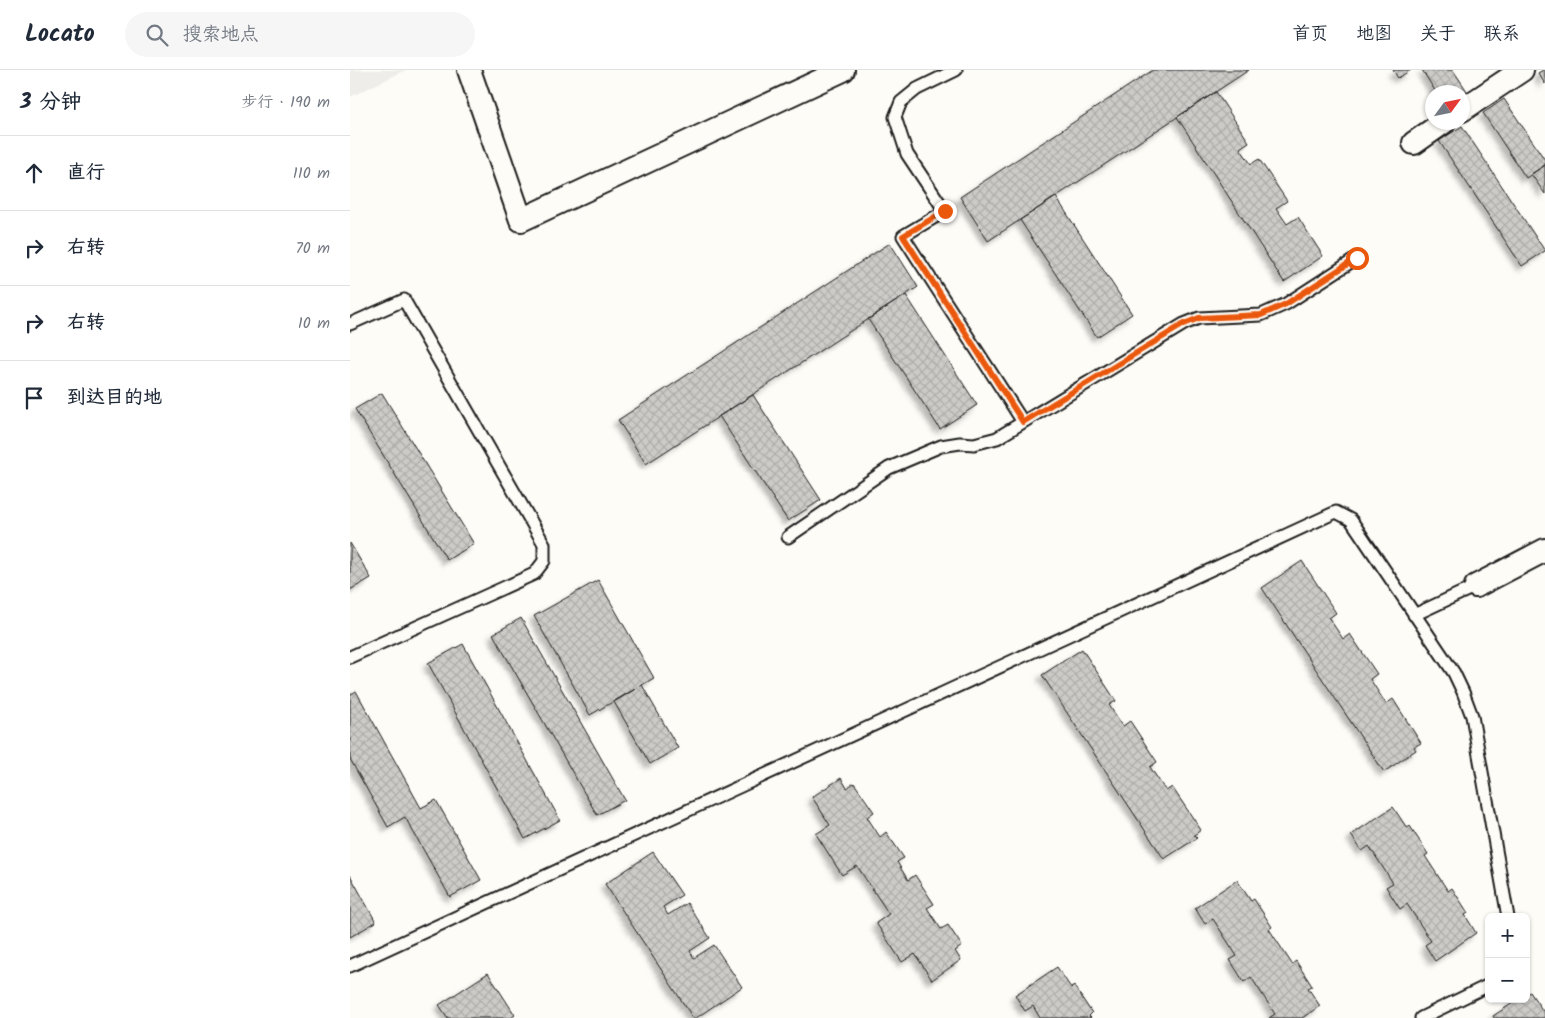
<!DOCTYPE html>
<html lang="zh">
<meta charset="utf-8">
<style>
:root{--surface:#fff;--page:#f6f6f7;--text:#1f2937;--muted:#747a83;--line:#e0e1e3}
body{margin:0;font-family:Kalam,"LXGW WenKai TC",sans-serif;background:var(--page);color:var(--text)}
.controls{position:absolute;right:15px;bottom:15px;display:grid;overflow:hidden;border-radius:8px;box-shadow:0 1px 4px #0004}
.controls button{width:45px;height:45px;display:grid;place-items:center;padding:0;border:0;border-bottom:1px solid var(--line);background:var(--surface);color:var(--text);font:25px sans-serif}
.compass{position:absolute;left:1075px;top:15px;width:45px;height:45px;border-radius:50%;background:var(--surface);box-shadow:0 1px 4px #0004;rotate:57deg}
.stop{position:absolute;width:15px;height:15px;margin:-11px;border:4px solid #ea580c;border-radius:50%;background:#fff}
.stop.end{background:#ea580c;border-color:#fff;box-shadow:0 1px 5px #0008}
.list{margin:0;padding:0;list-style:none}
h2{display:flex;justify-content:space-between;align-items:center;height:65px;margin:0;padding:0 20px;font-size:21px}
h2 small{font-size:16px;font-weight:400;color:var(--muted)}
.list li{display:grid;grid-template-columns:32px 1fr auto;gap:15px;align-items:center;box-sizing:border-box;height:75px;padding:0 20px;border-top:1px solid var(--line)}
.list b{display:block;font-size:19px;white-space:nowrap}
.list em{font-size:16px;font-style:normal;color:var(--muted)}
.icon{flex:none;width:28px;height:28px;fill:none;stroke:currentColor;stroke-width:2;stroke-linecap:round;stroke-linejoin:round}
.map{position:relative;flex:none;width:1195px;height:948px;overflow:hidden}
header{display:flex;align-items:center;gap:30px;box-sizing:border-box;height:70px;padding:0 25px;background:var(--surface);border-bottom:1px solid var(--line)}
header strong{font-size:24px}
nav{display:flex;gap:28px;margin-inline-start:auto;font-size:18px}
.search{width:350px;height:45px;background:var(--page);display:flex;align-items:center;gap:12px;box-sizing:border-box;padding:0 18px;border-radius:28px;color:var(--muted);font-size:19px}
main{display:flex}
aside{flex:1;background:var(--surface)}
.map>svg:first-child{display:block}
.built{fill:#eeede9}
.building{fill:url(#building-cross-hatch);stroke:#1c1c1c;filter:url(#shadow)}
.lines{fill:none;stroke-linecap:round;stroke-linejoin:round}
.lane-casing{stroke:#1c1c1c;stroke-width:15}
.street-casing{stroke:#1c1c1c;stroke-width:26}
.lane{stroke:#fdfcf7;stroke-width:11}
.street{stroke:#fdfcf7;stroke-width:22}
.route{stroke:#ea580c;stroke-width:6}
</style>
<header>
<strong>Locato</strong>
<div class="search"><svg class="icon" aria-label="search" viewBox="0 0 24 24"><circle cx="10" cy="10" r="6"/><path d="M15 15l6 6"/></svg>搜索地点</div>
<nav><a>首页</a><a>地图</a><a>关于</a><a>联系</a></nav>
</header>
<main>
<aside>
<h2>3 分钟<small>步行 · 190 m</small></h2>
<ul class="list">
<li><svg class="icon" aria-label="ahead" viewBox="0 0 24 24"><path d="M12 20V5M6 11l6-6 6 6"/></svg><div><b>直行</b></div><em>110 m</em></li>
<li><svg class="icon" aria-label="right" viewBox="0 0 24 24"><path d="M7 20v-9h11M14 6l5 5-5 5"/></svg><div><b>右转</b></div><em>70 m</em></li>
<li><svg class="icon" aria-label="right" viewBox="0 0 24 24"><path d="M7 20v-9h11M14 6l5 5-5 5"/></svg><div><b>右转</b></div><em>10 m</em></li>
<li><svg class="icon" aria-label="arrive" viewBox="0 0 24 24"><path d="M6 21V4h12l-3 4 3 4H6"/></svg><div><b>到达目的地</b></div></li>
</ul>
</aside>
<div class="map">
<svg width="1195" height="948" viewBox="0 0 1195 948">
<defs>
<pattern id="building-cross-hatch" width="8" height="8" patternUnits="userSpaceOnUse" patternTransform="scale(1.25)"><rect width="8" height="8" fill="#cccbc8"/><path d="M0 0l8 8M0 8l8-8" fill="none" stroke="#afaeab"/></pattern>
<filter id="shadow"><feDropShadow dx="-4.5" dy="4.5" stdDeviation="2.5" flood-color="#0004"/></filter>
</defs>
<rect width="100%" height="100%" fill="#fdfcf7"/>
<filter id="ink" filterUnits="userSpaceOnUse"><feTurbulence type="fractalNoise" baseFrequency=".02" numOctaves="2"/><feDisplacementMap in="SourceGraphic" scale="10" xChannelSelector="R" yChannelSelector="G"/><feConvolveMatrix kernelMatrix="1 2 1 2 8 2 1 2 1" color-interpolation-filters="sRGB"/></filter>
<g filter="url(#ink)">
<path class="built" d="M0 0H56L0 27Z"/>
<path class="building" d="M803 0H899L638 171 610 127Z
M1043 0H1061L1048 8Z
M1072 0H1103L1121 27 1112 33V22H1086Z
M1193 0H1195V14L1188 3Z
M866 22 899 72 890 78 901 94 909 89 937 131 926 138 937 154 948 147 973 186 934 212 827 47Z
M1154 29 1195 90V95L1176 108 1133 43Z
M1112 56 1195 181 1172 196 1089 71Z
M1195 95V124L1181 104Z
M706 127 782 244 747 267 670 150Z
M540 173 568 217 296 394 268 350Z
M556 225 627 335 590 359 518 249Z
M32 323 124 474 97 490 5 339Z
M403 325 471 430 438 451 369 346Z
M0 473 21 508 0 520Z
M952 491 986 543 979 548 993 569 1000 564 1027 604 1020 609 1036 634 1043 629 1071 673 1064 677 1066 680 1034 702 912 518Z
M248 510 304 608 240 645 184 546Z
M171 548 275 730 247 745 143 564Z
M113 574 210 750 175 769 78 593Z
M732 579 766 631 759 635 773 656 780 651 807 692 800 697 816 721 822 717 851 760 844 765 847 768 814 789 692 605Z
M292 615 328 678 300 694 264 632Z
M6 621 71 738 86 730 131 810 100 827 55 747 38 757 0 689V625Z
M491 708 497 718 504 713 524 742 517 747 530 767 536 762 554 788 547 792 558 810 565 805 584 834 577 838 591 859 598 855 612 876 605 881 611 890 582 910 565 884 552 892 526 853 539 844 507 796 492 805 466 764 480 755 462 727Z
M1043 737 1057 758 1060 756 1078 784 1075 786 1098 821 1102 818 1118 843 1115 845 1126 863 1085 891 1075 875 1081 871 1057 834 1050 839 1036 817 1043 813 1019 776 1012 781 1001 765Z
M303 782 332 825 313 837 318 845 337 833 360 868 340 881 344 888 364 875 392 917 346 948H343L255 814Z
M0 805 26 852 0 867Z
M887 810 901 831 904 829 922 857 919 859 942 894 946 891 962 916 958 918 970 936 952 948H919L925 944 901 907 894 912 880 890 887 886 863 849 855 854 845 838Z
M707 897 721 918 724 916 742 943 739 946 741 948H690L683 936 675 941 665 925Z
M138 903 165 945 161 948H98L89 935Z
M1180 922 1195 944V948H1144L1143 946 1169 929H1176V924Z"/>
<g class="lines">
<g class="lane-casing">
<path id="lane" d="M606 0 567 19 551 32 545 47 557 84 595 141 553 166 673 352
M0 254 54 230 194 474V491L184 504 0 587
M438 467 539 398 591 376 610 373 624 374 647 368 834 254 849 248 911 245 936 234 1007 188
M1064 545 1126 516
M0 896 986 442 1001 450 1104 603 1113 622 1122 646 1158 847
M1071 948 1139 915"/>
</g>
<g class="street-casing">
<path id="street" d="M119 0 171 150 493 0
M1112 40 1172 0
M1064 73 1094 52
M1126 516 1195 480"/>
</g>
<use href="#lane" class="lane"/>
<use href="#street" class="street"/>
</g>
</g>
<g class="lines" filter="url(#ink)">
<path class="route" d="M595 141 553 166 673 352 834 254 849 248 911 245 936 234 1007 188"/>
</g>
</svg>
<div class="controls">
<button>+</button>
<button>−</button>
</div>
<svg class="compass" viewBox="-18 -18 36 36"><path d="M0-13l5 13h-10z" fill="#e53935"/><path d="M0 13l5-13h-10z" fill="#747a83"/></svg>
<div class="stop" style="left:1007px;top:188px"></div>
<div class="stop end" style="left:595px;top:141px"></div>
</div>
</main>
